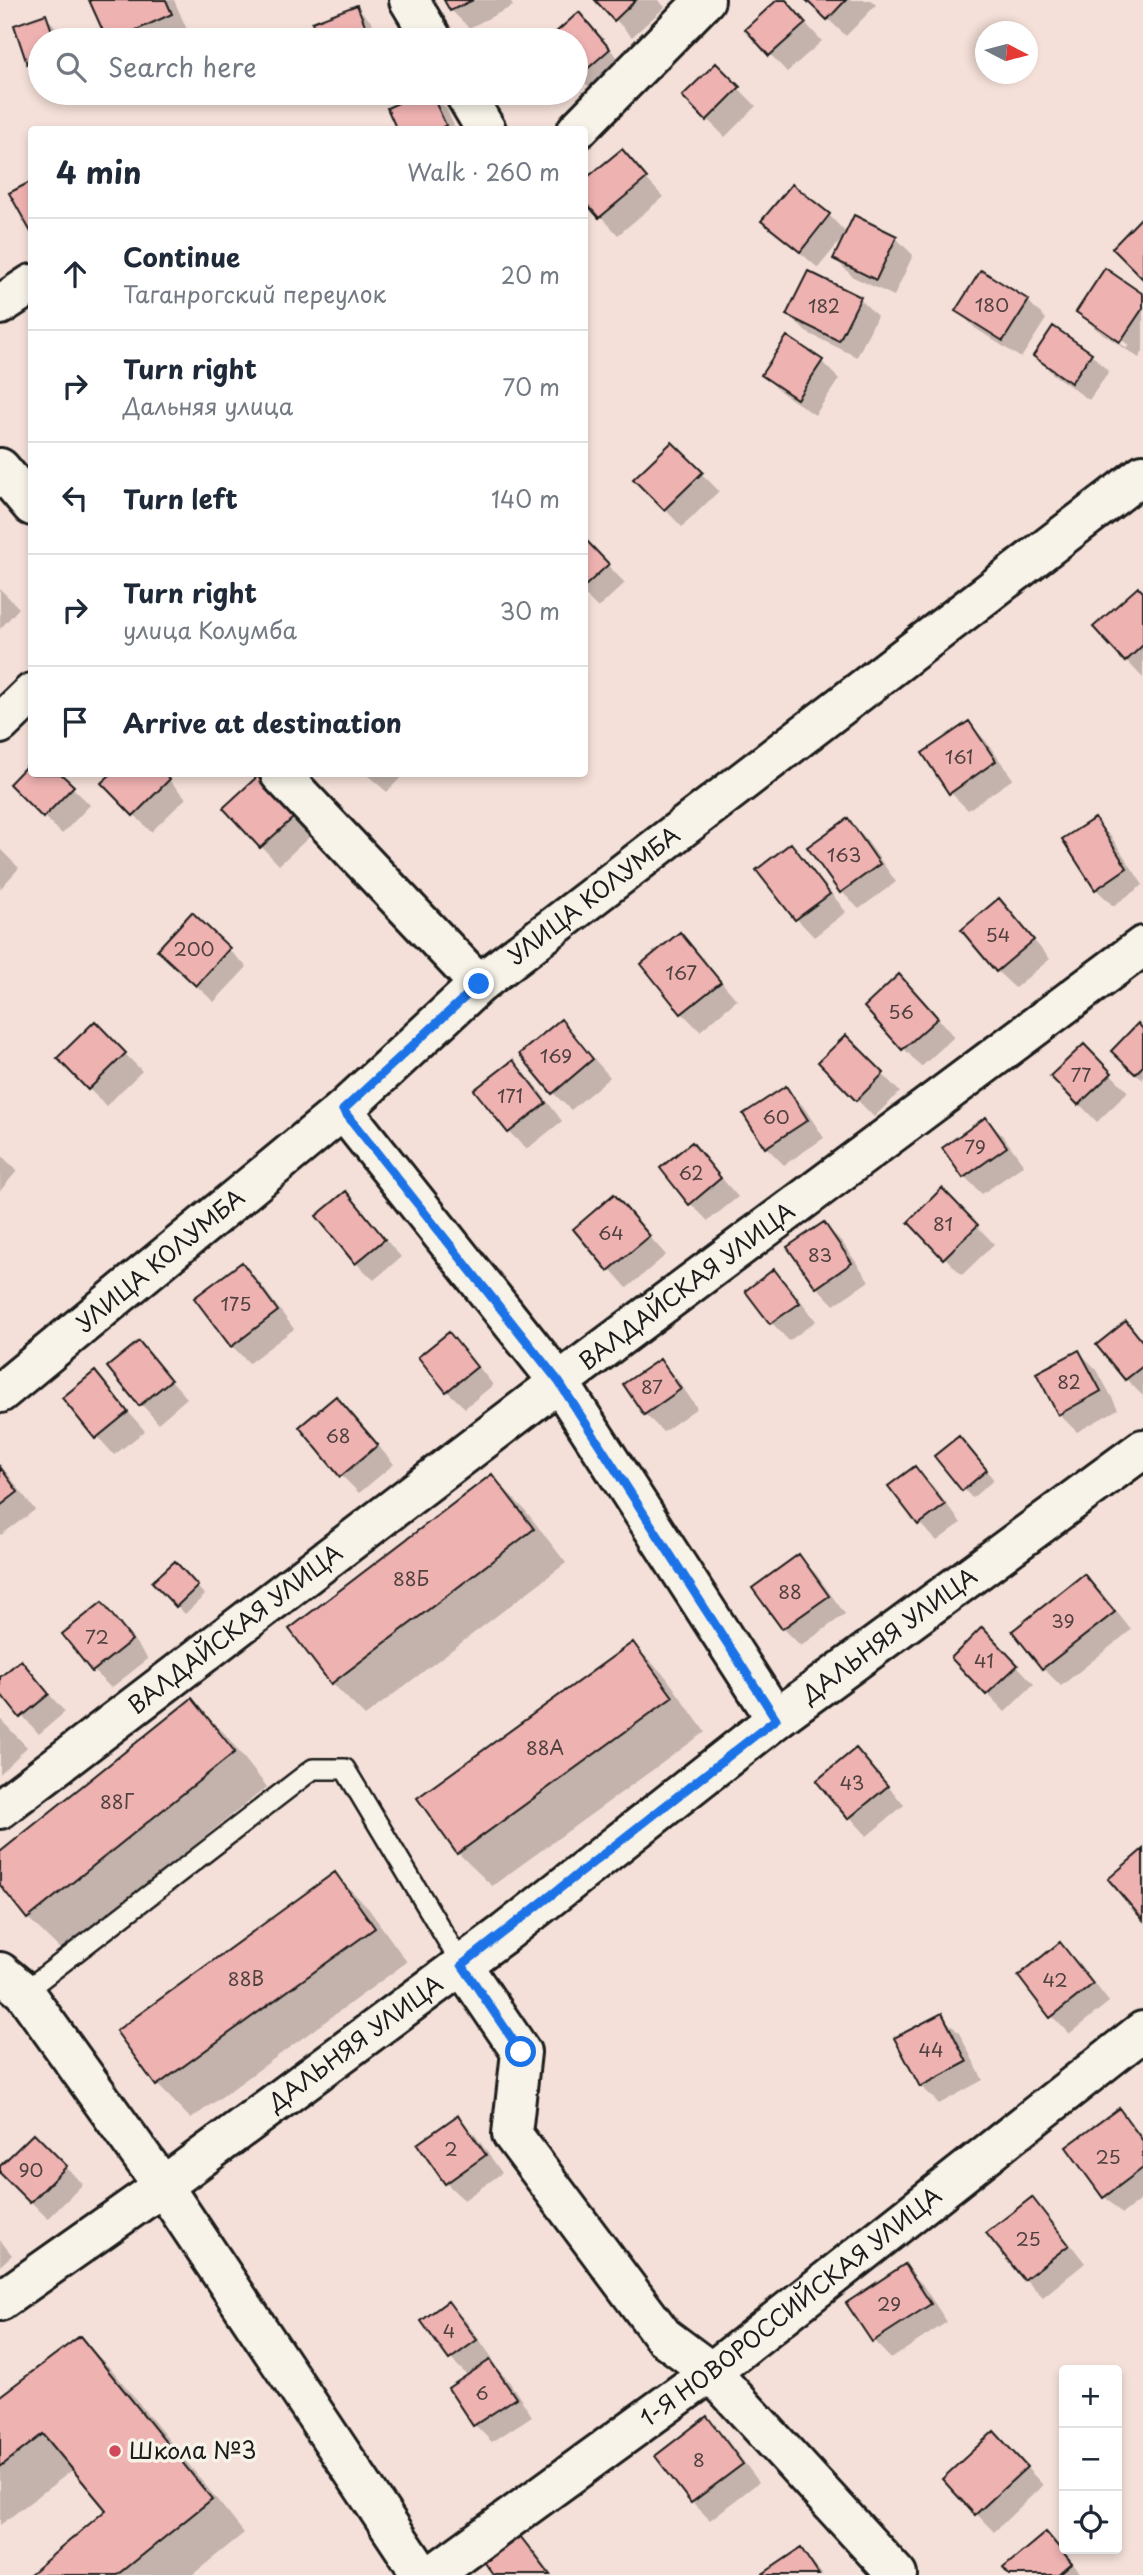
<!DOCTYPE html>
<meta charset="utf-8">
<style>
:root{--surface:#fff;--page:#f2f2f3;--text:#1f2937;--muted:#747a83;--line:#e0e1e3}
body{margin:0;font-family:"Playpen Sans",sans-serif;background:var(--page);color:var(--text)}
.controls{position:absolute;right:21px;bottom:21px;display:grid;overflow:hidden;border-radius:7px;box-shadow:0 4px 10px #0003}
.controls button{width:63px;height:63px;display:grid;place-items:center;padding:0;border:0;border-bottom:2px solid var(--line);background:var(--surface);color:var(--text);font:35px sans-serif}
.compass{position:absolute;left:975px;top:21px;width:63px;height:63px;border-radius:50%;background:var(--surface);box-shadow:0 4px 10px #0003;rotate:96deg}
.stop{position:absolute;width:21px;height:21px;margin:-16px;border:5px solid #1a73e8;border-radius:50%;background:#fff}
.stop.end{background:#1a73e8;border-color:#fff;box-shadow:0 2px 7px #0008}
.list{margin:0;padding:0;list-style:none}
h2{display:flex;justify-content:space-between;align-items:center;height:91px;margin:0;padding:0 28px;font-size:30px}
h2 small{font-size:23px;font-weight:400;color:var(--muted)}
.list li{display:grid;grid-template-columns:46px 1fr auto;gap:21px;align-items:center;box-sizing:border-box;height:112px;padding:0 28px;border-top:2px solid var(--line)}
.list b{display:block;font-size:26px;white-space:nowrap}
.list p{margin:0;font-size:23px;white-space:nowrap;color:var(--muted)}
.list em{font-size:23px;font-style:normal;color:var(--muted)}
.icon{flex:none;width:38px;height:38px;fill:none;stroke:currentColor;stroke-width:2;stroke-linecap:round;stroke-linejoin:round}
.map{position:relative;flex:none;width:1143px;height:2575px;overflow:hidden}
.search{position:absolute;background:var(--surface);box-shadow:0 4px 10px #0003;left:28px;top:28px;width:560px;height:77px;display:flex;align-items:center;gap:18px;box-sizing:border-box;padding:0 24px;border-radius:38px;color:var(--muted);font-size:26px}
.panel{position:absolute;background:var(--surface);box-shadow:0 4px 10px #0003;left:28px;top:126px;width:560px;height:651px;border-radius:7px}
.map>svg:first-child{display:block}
.shadow{fill:#0003;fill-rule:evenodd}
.building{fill:#eeb2b1;stroke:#1c1c1c;stroke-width:2}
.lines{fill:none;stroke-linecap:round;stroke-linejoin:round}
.service-casing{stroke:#1c1c1c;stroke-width:24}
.minor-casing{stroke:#1c1c1c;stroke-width:44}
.service{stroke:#f7f3e8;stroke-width:19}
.minor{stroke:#f7f3e8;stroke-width:38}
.route{stroke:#1a73e8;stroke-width:9}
.poi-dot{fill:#d1495b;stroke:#f7f3e8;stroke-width:2.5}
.labels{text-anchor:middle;stroke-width:7;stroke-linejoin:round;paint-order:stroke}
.number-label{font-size:19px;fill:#504241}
.street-label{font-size:23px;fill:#1c1c1c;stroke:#f7f3e8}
.poi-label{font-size:23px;fill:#1c1c1c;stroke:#f7f3e8;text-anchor:start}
</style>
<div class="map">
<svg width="1143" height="2575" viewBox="0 0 1143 2575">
<rect width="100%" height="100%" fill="#f4e0d8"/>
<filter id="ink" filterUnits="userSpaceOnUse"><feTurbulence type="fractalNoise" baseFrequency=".0143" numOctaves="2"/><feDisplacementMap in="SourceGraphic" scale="14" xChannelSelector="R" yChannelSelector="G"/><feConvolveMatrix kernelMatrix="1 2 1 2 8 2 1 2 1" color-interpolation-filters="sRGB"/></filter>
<g filter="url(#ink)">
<path class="shadow" d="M91 0H174L188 32 170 40H109Z
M446 0H510L513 6 469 28 451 10Z
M597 0H658L665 7 632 37Z
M780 0H784L822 41 787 72 770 54Z
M808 0H871L876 5 846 36Z
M357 7 374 25 380 40H321L314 23Z
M579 15 626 67 596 94 576 74V40H550Z
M45 16 54 25 59 40H40V71L37 72 29 63Z
M716 65 756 106 725 137 684 96Z
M424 93H431L446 108 456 130H399L390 109Z
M622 152 663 197 618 235 584 198Z
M829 215 847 234 896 238 913 255 894 296 853 277 835 259 845 235 818 268 764 221Z
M1143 297V351L1139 358 1096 329 1078 311ZM1096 323 1129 345 1127 348 1096 327Z
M860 299 877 316 857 357 806 332 788 314Z
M1028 301 1046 319 1021 358 975 328 958 311Z
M1091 354 1109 372 1089 400 1053 374 1035 356Z
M822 362 839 379 815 415 781 392 763 375Z
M672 444 719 491 682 527 636 479Z
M584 541 625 583 598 608 584 594Z
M0 589 19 608 0 629Z
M1143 594V678L1126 660Z
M969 723 986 741 1013 779 968 810 950 792Z
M32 774H59L90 805 62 834 11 784Z
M114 774H163L186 798 151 832 104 783Z
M263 774 320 827 279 865 225 808Z
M366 774H404L387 792Z
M847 820 865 838 896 882 859 909 841 891Z
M1095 820 1112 838 1143 885 1113 906 1096 889Z
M791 846 808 863 846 912 814 937 797 919 759 870Z
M0 849 19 868 0 889Z
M999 900 1050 959 1015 988 997 971Z
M192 915 247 967 214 1002 177 968Z
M680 934 737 1000 700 1031 682 1013 643 965Z
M917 994 954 1037 921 1067 866 1007Z
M561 1021 610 1077 571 1110 553 1093Z
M95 1023 142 1071 106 1106 89 1089Z
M1143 1031V1080L1113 1051Z
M846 1037 900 1092 874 1117 820 1062Z
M1084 1046 1128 1092 1097 1122 1052 1076Z
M513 1062 531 1080 562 1121 527 1149 509 1132Z
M786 1088 803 1106 824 1138 784 1165 766 1147Z
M986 1119 1003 1136 1024 1165 982 1194 965 1177Z
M692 1144 738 1197 708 1221 690 1203Z
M0 1154 17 1171 0 1191Z
M346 1194 401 1257 374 1280 356 1263Z
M614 1197 666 1255 627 1288 575 1229Z
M960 1208 994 1244 962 1275 910 1222Z
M824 1224 842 1242 869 1281 834 1305 817 1287Z
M242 1264 259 1282 294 1329 249 1363 232 1346Z
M774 1271 792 1289 816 1321 789 1341 772 1323 747 1291Z
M1126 1324 1143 1341V1396L1126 1379Z
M449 1334 467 1352 493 1385 465 1408 447 1391Z
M139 1344 187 1398 158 1423 110 1368Z
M1079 1352 1097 1370 1118 1409 1077 1432 1059 1414Z
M660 1361 677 1379 697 1408 663 1432 645 1414Z
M95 1374 145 1431 114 1455 65 1399Z
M336 1398 394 1464 359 1493 341 1475Z
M967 1446 994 1480 972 1498 964 1489Z
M0 1464 35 1510 1 1535 0 1534Z
M914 1468 932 1485 961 1523 937 1541 920 1524 891 1486Z
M492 1476 525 1510 566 1563 365 1716 332 1683Z
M799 1556 816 1574 845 1614 801 1646 783 1628 755 1589Z
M175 1564 205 1595 185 1614 155 1582Z
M1084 1576 1102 1593 1131 1630 1061 1686 1043 1668 1015 1632Z
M102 1604 120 1622 148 1659 111 1688 93 1670Z
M633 1644 666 1677 705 1732 492 1886 458 1853Z
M1000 1647 1034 1684 1005 1712 953 1658Z
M20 1662 65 1712 39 1734 0 1691V1679Z
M192 1701 225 1734 267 1787 62 1951 28 1918 0 1883V1855Z
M0 1719 27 1747 0 1774Z
M856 1750 904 1805 867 1836 818 1781Z
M335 1874 368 1908 407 1962 191 2119 158 2085 119 2031Z
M1060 1944 1078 1962 1109 2002 1069 2034 1052 2016Z
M941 2015 959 2033 983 2080 939 2104 921 2086Z
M1119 2110 1143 2137V2198L1122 2214 1104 2196Z
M458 2117 475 2135 502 2173 464 2200 446 2183Z
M34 2135 83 2184 48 2219 0 2171Z
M1031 2200 1049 2217 1085 2263 1043 2297 1025 2279 989 2233Z
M0 2240 12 2255 0 2266Z
M905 2267 922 2284 947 2322 891 2359 874 2341 849 2304Z
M448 2304 466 2321 493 2359 489 2361 508 2380 532 2416 492 2442 475 2425 469 2377 451 2359 424 2321Z
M80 2338 113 2371 244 2533 192 2575H32L109 2511 74 2469 0 2525V2399Z
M706 2418 724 2436 759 2482 710 2520 692 2502 657 2456Z
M1011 2451 1043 2485 994 2532 944 2480Z
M517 2534 535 2552 552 2575H496Z
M1046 2534 1063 2551 1083 2575H1011Z
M801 2550 823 2575H764Z"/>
<path class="building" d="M89 0H166L172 14 114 40H107Z
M444 0H473L450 11Z
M595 0H636L614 21Z
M777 0H786L806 23 769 56 745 29Z
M806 0H846L827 20Z
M357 5 371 40H319L312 22Z
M579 12 610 49 577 78 576 40H547Z
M46 14 55 40H40V60L27 64 14 25Z
M716 63 740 87 706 121 682 96Z
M420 93H431L446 125 437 130H397L387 108Z
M622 149 647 178 599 218 584 201V180Z
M32 181V234L9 193Z
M792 184 830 214 800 252 761 221Z
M854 215 897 236 876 280 833 259Z
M1143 216V279L1112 248Z
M1105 268 1143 294V308L1120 342 1076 312Z
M981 270 1029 300 1003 341 955 311Z
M808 271 861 297 839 341 786 315Z
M1053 326 1092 353 1071 383 1033 356Z
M787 336 823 360 797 399 761 375Z
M672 442 703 472 664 510 633 479Z
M584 538 609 564 584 587Z
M1138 587 1143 592V645L1125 662 1093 627Z
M969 721 996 761 949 794 922 753Z
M32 760V774H61L74 786 43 818 9 784Z
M111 774H165L170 779 133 816 101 783Z
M260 774H271L303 809 260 848 223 808Z
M848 818 880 864 840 893 807 847Z
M1095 818 1127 868 1095 890 1062 839Z
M791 843 830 894 795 920 756 870Z
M999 898 1034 940 996 972 961 930Z
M192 912 230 948 196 986 157 950Z
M680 932 721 982 681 1014 641 964Z
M899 974 938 1018 902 1050 864 1007Z
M561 1019 593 1059 552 1094 519 1054Z
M95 1021 126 1053 88 1090 57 1058Z
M1138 1023 1143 1029V1066L1135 1074 1111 1051Z
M846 1035 884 1073 856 1101 818 1062Z
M1084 1044 1112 1073 1078 1105 1050 1076Z
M513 1060 546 1103 508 1133 474 1090Z
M786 1086 808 1120 765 1148 743 1114Z
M986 1117 1007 1147 963 1178 942 1148Z
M692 1142 721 1178 689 1205 660 1168Z
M942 1188 978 1225 943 1259 908 1222Z
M346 1191 385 1239 355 1264 316 1216Z
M614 1194 650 1236 608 1271 573 1229Z
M824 1222 852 1263 816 1288 787 1247Z
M242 1262 278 1311 231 1347 194 1298Z
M774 1269 800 1303 770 1324 745 1291Z
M1126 1321 1143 1342V1366L1125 1380 1096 1345Z
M449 1332 477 1367 446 1392 418 1357Z
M139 1341 171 1380 139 1406 107 1367Z
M1079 1350 1101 1391 1058 1415 1036 1373Z
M660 1359 681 1389 644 1415 623 1384Z
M95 1371 128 1412 95 1439 62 1398Z
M336 1396 378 1445 340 1477 299 1427Z
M959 1436 987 1470 962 1491 934 1456Z
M915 1466 945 1505 918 1525 888 1486Z
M0 1467 18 1492 0 1506Z
M492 1474 534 1529 331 1684 289 1629Z
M799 1554 829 1596 782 1629 752 1588Z
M175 1561 198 1586 176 1607 152 1582Z
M1084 1574 1115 1612 1042 1669 1012 1631Z
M102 1602 132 1640 92 1672 62 1634Z
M982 1627 1018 1665 986 1695 951 1658Z
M633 1642 673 1697 457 1854 417 1798Z
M21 1660 49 1694 20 1718 0 1693V1677Z
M192 1698 235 1752 27 1919 0 1885V1852Z
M856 1748 888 1786 848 1819 816 1781Z
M1143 1849V1920L1108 1879Z
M335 1872 375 1928 156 2086 116 2031Z
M1060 1942 1093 1984 1050 2018 1018 1976Z
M942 2013 967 2062 920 2087 894 2038Z
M1119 2108 1143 2141V2168L1103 2198 1066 2147Z
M458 2115 486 2155 445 2184 417 2144Z
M34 2133 67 2166 30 2203 0 2173V2166Z
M1032 2197 1069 2245 1024 2280 986 2233Z
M905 2264 931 2304 872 2342 846 2303Z
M448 2301 477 2340 449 2360 421 2321Z
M80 2336 212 2499 118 2575H29L106 2510 43 2434 0 2467V2396Z
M490 2360 516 2398 473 2426 448 2388Z
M707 2416 743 2464 691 2503 655 2456Z
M994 2431 1027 2467 975 2515 942 2479Z
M517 2532 550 2575H494L482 2559Z
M1046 2532 1072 2563 1058 2575H1009L1003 2568Z
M801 2548 819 2575H761Z"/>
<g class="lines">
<g class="service-casing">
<path id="service" d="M24 1992 313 1769H345L462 1965"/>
</g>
<g class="minor-casing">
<g id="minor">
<path d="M409 0 433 40"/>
<path d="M464 93 486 130"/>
<path d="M577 130 705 0"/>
<path d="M0 305 32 284"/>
<path d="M0 468 32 506"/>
<path d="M0 724 32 693"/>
<path d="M280 774 479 984"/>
<path d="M343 1110 559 1382 776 1719"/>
<path id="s1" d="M0 1393 343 1110 479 984 1143 474"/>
<path id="s2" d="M0 1809 559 1382 1143 946"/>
<path d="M462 1965 521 2052 512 2134 663 2336 711 2372 897 2575"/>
<path d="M0 1972 24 1992 163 2186 422 2575"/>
<path id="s3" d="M0 2301 163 2186 506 1932 776 1719 1143 1449"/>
<path id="s4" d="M432 2575 711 2372 1143 2031"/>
</g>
</g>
<use href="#service" class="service"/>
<use href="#minor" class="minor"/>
</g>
</g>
<g class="lines" filter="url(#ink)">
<path class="route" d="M479 984 343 1110 559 1382 776 1719 462 1965 521 2052"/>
</g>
<circle class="poi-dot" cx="115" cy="2451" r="7"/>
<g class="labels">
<g class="number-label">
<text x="992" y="312">180</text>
<text x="824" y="313">182</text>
<text x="959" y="764">161</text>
<text x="844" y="862">163</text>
<text x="998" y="942">54</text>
<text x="194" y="956">200</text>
<text x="681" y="980">167</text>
<text x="901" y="1019">56</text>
<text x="556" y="1063">169</text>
<text x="1081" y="1082">77</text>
<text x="510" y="1103">171</text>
<text x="776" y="1124">60</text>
<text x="975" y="1154">79</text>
<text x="691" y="1180">62</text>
<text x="943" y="1231">81</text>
<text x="611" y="1240">64</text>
<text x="820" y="1262">83</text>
<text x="236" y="1311">175</text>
<text x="1069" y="1389">82</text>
<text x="652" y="1394">87</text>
<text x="338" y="1443">68</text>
<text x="411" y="1586">88Б</text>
<text x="790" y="1599">88</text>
<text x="1063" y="1628">39</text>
<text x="97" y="1644">72</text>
<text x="984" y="1668">41</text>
<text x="545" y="1755">88А</text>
<text x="852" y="1790">43</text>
<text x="117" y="1809">88Г</text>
<text x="246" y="1986">88В</text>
<text x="1055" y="1987">42</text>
<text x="931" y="2057">44</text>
<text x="451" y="2156">2</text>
<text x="1108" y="2164">25</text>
<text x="31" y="2177">90</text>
<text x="1028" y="2246">25</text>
<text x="889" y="2311">29</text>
<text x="449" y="2338">4</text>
<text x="482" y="2400">6</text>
<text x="699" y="2467">8</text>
</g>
<g class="street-label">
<text dy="8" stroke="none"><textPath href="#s1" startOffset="775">УЛИЦА КОЛУМБА</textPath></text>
<text dy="8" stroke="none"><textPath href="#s1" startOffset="208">УЛИЦА КОЛУМБА</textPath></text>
<text dy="8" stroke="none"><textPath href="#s2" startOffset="863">ВАЛДАЙСКАЯ УЛИЦА</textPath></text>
<text dy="8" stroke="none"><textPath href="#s2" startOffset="296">ВАЛДАЙСКАЯ УЛИЦА</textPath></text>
<text dy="8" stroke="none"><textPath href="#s3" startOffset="1111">ДАЛЬНЯЯ УЛИЦА</textPath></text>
<text dy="8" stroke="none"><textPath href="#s3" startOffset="439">ДАЛЬНЯЯ УЛИЦА</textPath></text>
<text dy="8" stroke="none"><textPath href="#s4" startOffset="448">1-Я НОВОРОССИЙСКАЯ УЛИЦА</textPath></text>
</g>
<g class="poi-label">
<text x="129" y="2459">Школа №3</text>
</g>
</g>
</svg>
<div class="controls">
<button>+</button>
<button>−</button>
<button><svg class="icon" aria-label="locate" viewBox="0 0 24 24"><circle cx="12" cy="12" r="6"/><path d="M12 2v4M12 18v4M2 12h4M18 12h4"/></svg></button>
</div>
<svg class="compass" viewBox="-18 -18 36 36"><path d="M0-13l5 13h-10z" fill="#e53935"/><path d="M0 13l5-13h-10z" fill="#747a83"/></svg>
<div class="stop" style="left:521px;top:2052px"></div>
<div class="stop end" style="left:479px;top:984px"></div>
<div class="search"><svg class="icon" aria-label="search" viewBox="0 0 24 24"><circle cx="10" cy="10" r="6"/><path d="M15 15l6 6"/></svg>Search here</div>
<section class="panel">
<h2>4 min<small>Walk · 260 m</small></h2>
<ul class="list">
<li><svg class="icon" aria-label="ahead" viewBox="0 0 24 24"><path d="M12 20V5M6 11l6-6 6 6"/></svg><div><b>Continue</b><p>Таганрогский переулок</p></div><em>20 m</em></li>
<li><svg class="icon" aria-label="right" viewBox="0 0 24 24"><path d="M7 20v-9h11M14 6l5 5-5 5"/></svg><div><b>Turn right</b><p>Дальняя улица</p></div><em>70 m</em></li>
<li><svg class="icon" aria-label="left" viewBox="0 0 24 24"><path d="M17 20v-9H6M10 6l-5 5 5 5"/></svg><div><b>Turn left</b></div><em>140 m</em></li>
<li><svg class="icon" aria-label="right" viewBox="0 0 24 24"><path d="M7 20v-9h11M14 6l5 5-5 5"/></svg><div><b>Turn right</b><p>улица Колумба</p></div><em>30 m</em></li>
<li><svg class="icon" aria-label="arrive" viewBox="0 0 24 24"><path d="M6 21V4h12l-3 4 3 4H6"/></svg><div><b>Arrive at destination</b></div></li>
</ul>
</section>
</div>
